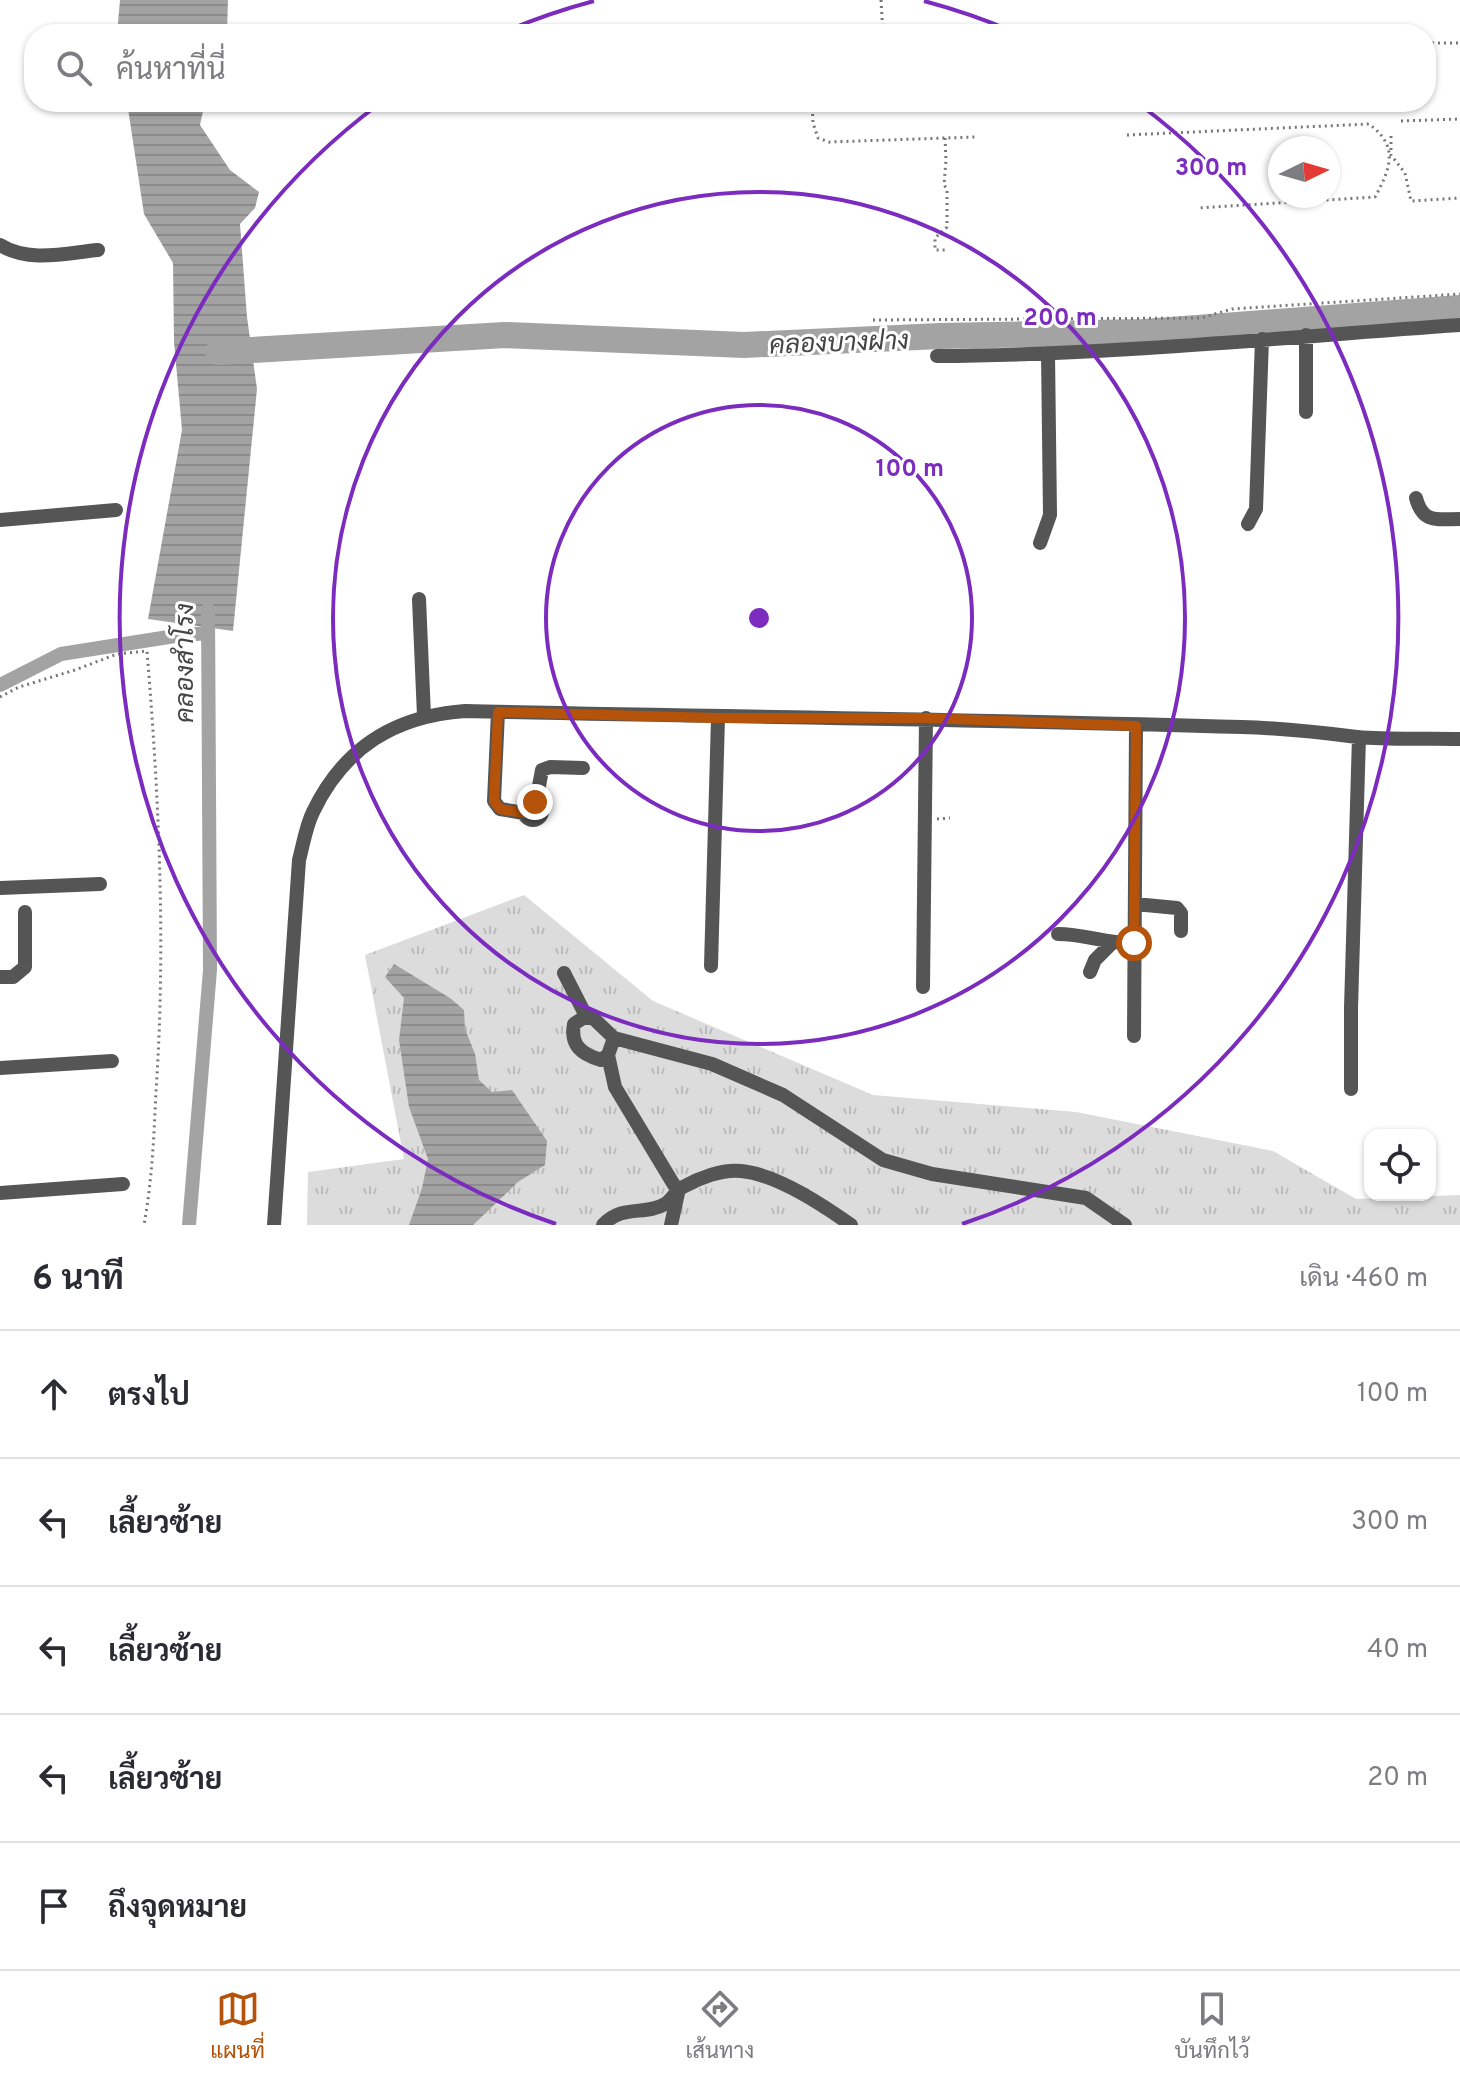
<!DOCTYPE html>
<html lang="th">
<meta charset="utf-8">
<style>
:root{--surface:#fff;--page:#f7f7f7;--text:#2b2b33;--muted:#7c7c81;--line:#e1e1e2;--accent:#b45309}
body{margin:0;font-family:Overpass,Sarabun,sans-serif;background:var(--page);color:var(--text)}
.controls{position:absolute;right:24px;bottom:24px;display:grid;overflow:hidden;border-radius:16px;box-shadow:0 2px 6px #0004}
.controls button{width:72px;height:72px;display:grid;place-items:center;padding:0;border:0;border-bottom:2px solid var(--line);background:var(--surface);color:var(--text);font:40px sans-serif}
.compass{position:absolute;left:1268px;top:136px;width:72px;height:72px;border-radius:50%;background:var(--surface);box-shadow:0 2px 6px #0004;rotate:85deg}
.stop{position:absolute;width:24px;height:24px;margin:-18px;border:6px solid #b45309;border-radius:50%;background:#fff}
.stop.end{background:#b45309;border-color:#fff;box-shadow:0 2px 8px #0008}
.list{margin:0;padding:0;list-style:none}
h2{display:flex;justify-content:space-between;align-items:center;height:104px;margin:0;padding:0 32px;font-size:34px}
h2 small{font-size:26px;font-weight:400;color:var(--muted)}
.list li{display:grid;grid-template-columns:52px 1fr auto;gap:24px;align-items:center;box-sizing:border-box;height:128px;padding:0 32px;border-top:2px solid var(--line)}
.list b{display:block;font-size:30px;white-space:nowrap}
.list em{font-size:26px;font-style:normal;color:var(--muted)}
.icon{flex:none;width:44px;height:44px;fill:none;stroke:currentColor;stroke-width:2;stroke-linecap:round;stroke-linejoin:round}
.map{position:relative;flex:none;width:1460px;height:1225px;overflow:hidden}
.search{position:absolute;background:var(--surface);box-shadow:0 2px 6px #0004;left:24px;right:24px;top:24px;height:88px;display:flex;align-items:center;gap:20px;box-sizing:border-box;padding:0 28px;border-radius:32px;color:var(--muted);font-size:30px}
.sheet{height:744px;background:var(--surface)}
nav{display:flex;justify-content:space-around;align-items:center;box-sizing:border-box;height:112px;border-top:2px solid var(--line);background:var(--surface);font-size:22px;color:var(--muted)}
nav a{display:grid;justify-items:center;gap:4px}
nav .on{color:var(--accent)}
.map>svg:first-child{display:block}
.grass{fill:url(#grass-tufts)}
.water{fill:url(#water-rules)}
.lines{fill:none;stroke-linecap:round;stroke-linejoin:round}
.canal{stroke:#a3a3a3;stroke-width:14}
.river{stroke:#a3a3a3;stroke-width:26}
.path{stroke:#777;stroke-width:3;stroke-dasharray:2 4;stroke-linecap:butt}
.minor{stroke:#555;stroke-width:14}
.route{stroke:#b45309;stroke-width:10}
.ring{fill:none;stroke:#7b2cbf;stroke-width:4}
.labels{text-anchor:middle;stroke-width:6;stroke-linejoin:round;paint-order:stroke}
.water-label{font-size:26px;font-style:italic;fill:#444;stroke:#fff}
.centre{fill:#7b2cbf;stroke:#fff;stroke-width:4}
.ring-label{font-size:24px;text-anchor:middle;font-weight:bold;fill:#7b2cbf;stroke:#fff;stroke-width:6;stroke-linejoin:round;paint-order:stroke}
</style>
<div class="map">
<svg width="1460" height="1225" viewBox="0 0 1460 1225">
<defs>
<pattern id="grass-tufts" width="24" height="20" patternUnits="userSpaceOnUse" patternTransform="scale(2)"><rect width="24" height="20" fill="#dcdcdc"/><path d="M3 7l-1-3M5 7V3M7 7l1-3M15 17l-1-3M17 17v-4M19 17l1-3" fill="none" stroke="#bbb"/></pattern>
<pattern id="water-rules" width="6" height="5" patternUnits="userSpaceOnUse" patternTransform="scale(2)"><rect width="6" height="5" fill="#a3a3a3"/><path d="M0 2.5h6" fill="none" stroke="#8b8b8b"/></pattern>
</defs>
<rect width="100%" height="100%" fill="#fff"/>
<path class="grass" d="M524 895 653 1001 873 1095 1076 1112 1273 1151 1356 1199 1460 1195V1225H307L308 1172 404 1159 365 955Z"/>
<path class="water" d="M120 0H228L227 34H117Z
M127 102H205L200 125 230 170 259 192 255 208 240 224 247 317 257 389 233 631 148 619 182 430 174 342 173 263 144 214Z
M394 964 450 998 464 1010 465 1029 475 1054 479 1080 492 1092 512 1090 547 1141 545 1165 518 1182 473 1225H409L422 1188 428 1159 409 1107 399 1040 404 998 385 977Z"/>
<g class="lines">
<path class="canal" d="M0 685 61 654 175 636 207 633
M189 1225 210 970 208 609"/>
<path class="river" d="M218 352 505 335 744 345 940 336 1144 332 1460 308"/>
<path class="path" d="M881 0 883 34
M1426 43H1460
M812 102 813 123 818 138 829 142 975 137
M1390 102V103
M1401 121 1460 119
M1127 135 1369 124C1399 146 1391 168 1375 197L1198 208
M1391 136V155L1405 173 1411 201 1460 198
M945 138 946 160 944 185 947 189V227L935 238V250H948
M873 320 1201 318 1232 309 1460 294
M0 697 19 687 75 670 117 654 147 651C159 797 166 944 156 1091 154 1136 152 1181 144 1225
M937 819 950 818"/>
<path class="minor" d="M0 245C29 263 66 253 98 250
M937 356C1112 355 1286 337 1460 325
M1306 412V335
M1416 498C1423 524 1437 519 1460 519
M0 520 116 510
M1248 524 1256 509 1262 339
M1040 543 1050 515 1048 353
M419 599 424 716
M498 712 494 801 500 809 524 813
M524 811a9 9 0 1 1 18 0a9 9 0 1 1-18 0Z
M536 802 542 770 550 767 583 768
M0 888 100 884
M1135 904 1177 908 1181 913V931
M1058 934C1085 934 1108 944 1134 943
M711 966 718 718
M1090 972 1095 960 1111 944
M564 973 587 1018
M0 977H13L25 967V912
M923 987 926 718
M1134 1036 1136 726
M614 1038 608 1055 601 1060C581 1054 570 1045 574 1024L583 1018H593L614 1038 712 1064 783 1095 883 1160 932 1174 1086 1198 1125 1225
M608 1055 615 1087 674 1185 679 1189
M0 1068 112 1061
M1351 1089V1008L1359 737
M0 1193 123 1184
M274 1225 299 860C303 845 306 826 313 812 344 747 395 716 465 711 724 717 983 719 1242 727 1281 728 1318 732 1357 737 1391 740 1426 738 1460 739
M603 1225C622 1204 645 1216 665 1204 672 1200 675 1191 683 1187 699 1178 722 1169 741 1171 775 1174 823 1205 851 1225
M671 1225 678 1193"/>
</g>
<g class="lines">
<path class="route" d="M535 802 526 805 524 813 500 809 494 801 498 712 718 718H926L1136 726 1134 943"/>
</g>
<g class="ring">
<circle cx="759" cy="618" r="213"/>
<circle cx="759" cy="618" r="426"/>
<path d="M556 1224A639 639 0 0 1 379 104M504 32A639 639 0 0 1 594 1M924 1A639 639 0 0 1 1014 32M1139 104A639 639 0 0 1 962 1224"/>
</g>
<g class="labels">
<g class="water-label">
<text transform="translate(839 342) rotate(-2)" y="9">คลองบางฝาง</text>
<text transform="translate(184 663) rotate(-90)" y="9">คลองสำโรง</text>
</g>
</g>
<circle cx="759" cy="618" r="12" class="centre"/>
<g class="ring-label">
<text x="1211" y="175">300 m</text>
<text x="1060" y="325">200 m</text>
<text x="910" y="476">100 m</text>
</g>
</svg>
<div class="controls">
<button><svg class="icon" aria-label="locate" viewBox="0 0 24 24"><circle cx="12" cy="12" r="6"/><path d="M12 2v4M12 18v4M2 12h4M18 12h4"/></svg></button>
</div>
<svg class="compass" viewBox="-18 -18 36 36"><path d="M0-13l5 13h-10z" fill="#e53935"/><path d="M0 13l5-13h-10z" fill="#7c7c81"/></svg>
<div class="stop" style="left:1134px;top:943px"></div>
<div class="stop end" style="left:535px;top:802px"></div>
<div class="search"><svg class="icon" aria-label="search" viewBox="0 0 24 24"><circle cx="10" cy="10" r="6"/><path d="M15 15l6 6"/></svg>ค้นหาที่นี่</div>
</div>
<section class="sheet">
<h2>6 นาที<small>เดิน · 460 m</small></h2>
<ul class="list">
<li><svg class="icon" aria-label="ahead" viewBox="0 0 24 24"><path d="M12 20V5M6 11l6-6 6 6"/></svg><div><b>ตรงไป</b></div><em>100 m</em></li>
<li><svg class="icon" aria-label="left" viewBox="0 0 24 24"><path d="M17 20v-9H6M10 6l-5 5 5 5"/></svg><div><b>เลี้ยวซ้าย</b></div><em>300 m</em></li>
<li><svg class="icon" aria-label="left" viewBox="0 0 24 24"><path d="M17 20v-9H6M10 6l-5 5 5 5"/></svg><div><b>เลี้ยวซ้าย</b></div><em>40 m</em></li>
<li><svg class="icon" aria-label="left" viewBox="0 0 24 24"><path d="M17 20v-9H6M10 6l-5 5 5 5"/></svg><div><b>เลี้ยวซ้าย</b></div><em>20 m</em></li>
<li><svg class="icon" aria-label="arrive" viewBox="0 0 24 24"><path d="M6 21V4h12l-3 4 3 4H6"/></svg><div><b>ถึงจุดหมาย</b></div></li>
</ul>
</section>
<nav>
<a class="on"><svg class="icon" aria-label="map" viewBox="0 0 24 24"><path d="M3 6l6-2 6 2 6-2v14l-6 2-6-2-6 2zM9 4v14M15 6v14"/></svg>แผนที่</a>
<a><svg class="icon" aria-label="directions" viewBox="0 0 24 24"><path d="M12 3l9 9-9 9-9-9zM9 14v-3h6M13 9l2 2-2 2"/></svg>เส้นทาง</a>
<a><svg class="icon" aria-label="saved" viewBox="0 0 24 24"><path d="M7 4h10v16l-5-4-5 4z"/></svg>บันทึกไว้</a>
</nav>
